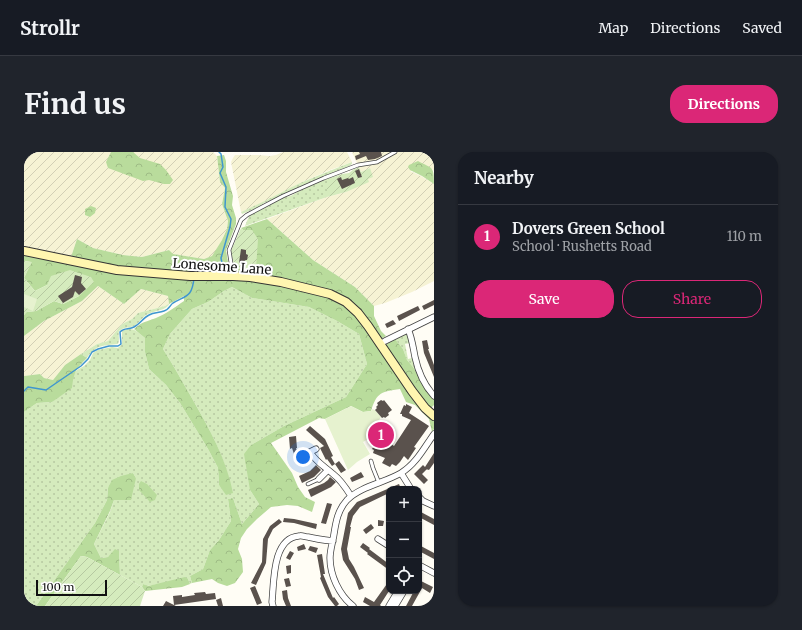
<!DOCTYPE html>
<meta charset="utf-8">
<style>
:root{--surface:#171b24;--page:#20242c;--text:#f1f3f6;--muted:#9ea1a6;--line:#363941;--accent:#db2777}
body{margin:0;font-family:Merriweather,serif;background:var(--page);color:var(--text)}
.controls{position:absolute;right:12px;bottom:12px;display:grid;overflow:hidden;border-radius:8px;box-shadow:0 1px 3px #0004}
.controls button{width:36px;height:36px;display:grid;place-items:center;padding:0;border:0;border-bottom:1px solid var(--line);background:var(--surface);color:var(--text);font:20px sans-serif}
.scale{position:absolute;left:12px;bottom:10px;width:71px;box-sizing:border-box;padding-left:4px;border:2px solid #111;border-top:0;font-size:11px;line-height:14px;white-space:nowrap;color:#111;-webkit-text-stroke:3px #fff;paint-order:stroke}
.you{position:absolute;left:279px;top:305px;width:14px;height:14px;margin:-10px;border:3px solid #fff;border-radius:50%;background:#1a73e8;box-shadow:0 0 0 6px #1a73e833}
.badge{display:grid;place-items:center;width:26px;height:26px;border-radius:50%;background:var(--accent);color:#fff;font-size:13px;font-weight:700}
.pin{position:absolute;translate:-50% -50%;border:2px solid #fff;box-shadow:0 1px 4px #0006}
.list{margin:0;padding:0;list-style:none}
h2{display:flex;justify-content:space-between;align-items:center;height:52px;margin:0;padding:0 16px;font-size:17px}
h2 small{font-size:13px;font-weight:400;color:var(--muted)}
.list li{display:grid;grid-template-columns:26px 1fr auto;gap:12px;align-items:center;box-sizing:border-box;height:64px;padding:0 16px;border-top:1px solid var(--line)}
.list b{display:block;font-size:15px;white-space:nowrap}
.list p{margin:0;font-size:13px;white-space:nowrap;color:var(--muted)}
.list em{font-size:13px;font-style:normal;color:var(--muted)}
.actions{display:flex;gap:8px;padding:12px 16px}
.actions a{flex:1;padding:9px 0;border:1px solid var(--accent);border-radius:16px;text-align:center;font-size:14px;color:var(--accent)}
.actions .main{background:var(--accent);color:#fff}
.icon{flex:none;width:22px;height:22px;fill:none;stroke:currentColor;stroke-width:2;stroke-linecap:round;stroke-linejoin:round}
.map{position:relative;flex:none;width:410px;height:454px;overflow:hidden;border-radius:16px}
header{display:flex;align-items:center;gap:24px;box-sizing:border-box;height:56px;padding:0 20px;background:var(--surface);border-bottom:1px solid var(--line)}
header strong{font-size:19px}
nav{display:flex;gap:22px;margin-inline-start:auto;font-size:14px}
.intro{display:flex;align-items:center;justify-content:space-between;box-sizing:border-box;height:96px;padding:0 24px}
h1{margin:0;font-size:28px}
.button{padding:10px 18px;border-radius:16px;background:var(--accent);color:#fff;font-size:14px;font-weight:700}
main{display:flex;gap:24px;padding:0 24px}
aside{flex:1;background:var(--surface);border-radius:16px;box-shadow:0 1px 3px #0004}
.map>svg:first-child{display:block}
.farmland{fill:url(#farmland-furrows)}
.grass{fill:url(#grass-dots)}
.forest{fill:url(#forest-crowns)}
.garden{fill:url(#garden-furrows)}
.pitch{fill:#e6f2cf}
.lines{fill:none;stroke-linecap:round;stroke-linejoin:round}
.stream{stroke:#3f96cf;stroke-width:1.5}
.building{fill:#5a524d}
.lane-casing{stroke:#444;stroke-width:4.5}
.street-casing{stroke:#444;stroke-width:7}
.secondary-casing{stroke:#333;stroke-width:10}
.lane{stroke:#fff;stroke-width:3}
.street{stroke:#fff;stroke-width:5.5}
.secondary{stroke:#fff6b0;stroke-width:8}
.labels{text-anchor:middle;stroke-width:4;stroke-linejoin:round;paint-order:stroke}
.street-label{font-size:13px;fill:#111;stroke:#fff}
</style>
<header>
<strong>Strollr</strong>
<nav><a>Map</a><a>Directions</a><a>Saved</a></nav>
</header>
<div class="intro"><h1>Find us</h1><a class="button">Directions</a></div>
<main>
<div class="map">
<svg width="410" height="454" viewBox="0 0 410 454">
<defs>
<pattern id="farmland-furrows" width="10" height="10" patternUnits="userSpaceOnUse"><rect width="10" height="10" fill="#f6f3d4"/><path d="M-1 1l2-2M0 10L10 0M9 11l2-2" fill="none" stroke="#d2cfb5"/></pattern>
<pattern id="grass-dots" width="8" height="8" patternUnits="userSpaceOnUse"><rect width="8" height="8" fill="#d5ebbd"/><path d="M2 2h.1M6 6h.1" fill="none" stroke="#b6c8a1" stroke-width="1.8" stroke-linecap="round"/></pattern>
<pattern id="forest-crowns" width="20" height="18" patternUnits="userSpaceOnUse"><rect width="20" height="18" fill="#b9dc9c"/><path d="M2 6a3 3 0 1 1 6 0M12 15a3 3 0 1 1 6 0" fill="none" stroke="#9ebc85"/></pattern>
<pattern id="garden-furrows" width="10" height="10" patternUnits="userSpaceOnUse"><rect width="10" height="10" fill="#d5ebbd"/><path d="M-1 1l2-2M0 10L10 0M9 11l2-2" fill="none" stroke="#b6c8a1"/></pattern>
</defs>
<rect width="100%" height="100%" fill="#fffdf5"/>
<path class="farmland" d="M0 0H189L193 4 196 30 201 36 198 52 204 69 203 77 198 88 189 104 180 107 148 102 145 98 118 105 99 103 69 96 53 87 47 105 0 96Z
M259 0H323L328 10 306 18 276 31 235 52 217 60 207 10 209 6 211 3H235L246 4 252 3Z
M328 0H410V19L408 17 386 19 397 24 410 32V129L388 140 361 151 350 154 331 135 289 108 243 67 303 45 322 40 344 27 346 16 337 20Z
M74 134 100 152 117 137 144 144 145 152 141 154 114 161 108 167 98 172 84 189 73 192 57 202 41 213 29 228 20 226 16 222 0 224V184L20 169 58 149Z"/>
<path class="grass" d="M328 10V12L325 14 277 34 255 45 240 51 235 55 218 62 217 60C237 51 256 41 276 31 293 24 310 17 328 10Z
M303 27V45L221 74 225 64 261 45C267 45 271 41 276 39 284 34 294 31 303 27Z
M208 135 228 146 285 155 313 169 335 182 343 212 322 245 260 274 227 293 226 338 235 352 218 372 209 346 204 347 207 369 195 388 186 398 179 417 166 424 168 431 166 432 164 427 123 434 119 432 118 435 96 423 95 399 84 405 77 406 70 392 86 360 90 348 112 326 109 321 84 336 83 348 71 371 12 454H0V260L13 251 28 250 53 218 60 214 66 208 69 201 74 198 88 195 94 196 98 192V179C108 174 113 179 121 186V200L125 217 142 233 156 251 184 297 194 316 195 333 208 341C202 306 186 278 169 248 159 231 150 214 139 197L146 182 168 157 184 150 200 139Z
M146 151C142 159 132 158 124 162 119 164 115 171 110 174 104 176 100 175 95 179 94 184 96 187 94 192 80 194 72 192 63 206L57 202 73 192 84 189 98 172 108 167 114 161 141 154Z
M381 182 384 184 386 191 381 192 384 207 388 206 397 228 389 215 383 208 379 197 371 187Z"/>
<path class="forest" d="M87 0H109L116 6 136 12 142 18 149 28 146 32H140L125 28 119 29 84 16 82 10Z
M200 3 202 9V20L209 44 208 53 212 66V72L202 98 204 110 206 118 204 122 208 127 242 131 303 144 321 153 332 163 410 266V277L408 280 405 267 391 253 382 250 376 237C357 240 353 240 347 259L339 260 327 254 301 267 295 266 247 291 268 321 274 335 281 345 291 350 288 360 274 354 263 353 247 355 233 367 223 377 217 386 214 397 218 407 219 420 211 431 203 434 194 431 188 427 168 431 166 424 179 417 186 398 195 388 207 369 204 347 209 346 218 372 235 352 226 338 220 302 227 293 260 274 322 245 343 212 335 182 313 169 285 155 228 146 208 135 200 139 184 150 168 157 146 182 139 197C150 214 159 231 169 248 186 278 202 306 209 341L202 343 195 333 194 316 184 297 156 251 142 233 125 217 121 200V186L110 177C119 169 122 170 132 166 142 162 151 155 160 149V144L145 152 144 144 117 137 100 152 74 134 58 149 20 169 0 184V163L2 160 12 159 30 149 39 152 55 144 23 133 11 139 0 126 7 110 0 109V102L47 105 53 87 69 96 99 103 118 105 145 98 149 102 180 107 188 104 198 88 203 77 204 69 198 52 201 36 196 30 193 4Z
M394 9C409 17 410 14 410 32L398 24 386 18 384 15 385 13Z
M67 54 72 56 71 61 66 65 61 63V57Z
M243 67 289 108 331 135 350 154V164L357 179 362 184 357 187 324 149 218 122 213 120 211 116 232 118 228 78H219L217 76Z
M371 187 379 197 383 208 389 215 403 238 410 247V253L406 257 394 243 361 194 364 191Z
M57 202 63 206C52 217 50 219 48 236L28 250 13 251 0 260V224L16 222 20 226 29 228 41 213Z
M109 321 112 326 107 348H90L86 359 70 392 77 406 84 405 91 397 95 399 96 423 63 405 57 404 21 454H12L71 371 83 348 84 336 88 328 97 324Z
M117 329 123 332 133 343 131 348 126 350 115 338V332Z
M161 425 164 427 166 432 158 435 121 439 118 435 119 432 124 434Z"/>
<path class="garden" d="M335 15 337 20 346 16 349 25 344 27 345 30 322 40 303 45V27L318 22 325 21 330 17Z
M217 76 219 78H228L234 87 232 118 211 116 210 114 207 99Z
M0 109 8 110 0 126 11 139 23 133 27 124 46 118 67 125 70 130 55 144 39 152 30 149 12 159 3 160 0 163Z
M57 404 63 405 118 435 121 439 116 454H21Z"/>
<path class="pitch" d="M0 142 13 147 9 159 0 155Z
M327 254 339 260 347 259 348 257 351 258 357 265 351 274 354 277 344 285V287L339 290 346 302 333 310 324 318 301 267Z"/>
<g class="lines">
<path class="stream" d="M171 121V119L199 116 197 106 206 75 207 67 201 55 202 35 196 21 199 15 197 2 195 0
M0 239 4 235 22 238 57 214 64 207 68 200 74 197 85 194H94L97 192 96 180C100 175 105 178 110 175 116 172 119 166 125 163 130 160 135 161 140 159 145 158 146 153 149 151 163 143 168 145 170 126"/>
</g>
<path class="building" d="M335 0H357L358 4 351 7 344 8 342 4 332 8 331 4 336 2Z
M335 17 338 25 334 26 331 19Z
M317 25 318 28 324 26 325 27 329 25 331 31 318 37 313 27Z
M217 97 222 98V102L224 103 223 108H221L220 112 215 111Z
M51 123 58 125 57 131 62 137 55 143 51 139 49 145 39 151 34 144 48 135Z
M410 148V153L400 158 398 154Z
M394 154 396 158 375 169 373 164Z
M369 168 372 172 363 176 361 172Z
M403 188 405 197H404L410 213V225L400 201 398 189Z
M357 248 359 249 360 248 368 258 364 261 365 263 361 266 360 265 358 266 351 258 353 256 352 255 354 253 353 251Z
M382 252 388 255 385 261 405 274 390 295 392 296 384 308 380 304 376 310 372 314 368 312 366 315 358 311 361 306 349 301 350 298 348 297 351 292 361 297 367 292 370 294 387 268 378 264V262H376L380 253 382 254Z
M286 274 301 287 309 304 307 305 311 312 308 314 303 307 302 308 296 296 300 294 282 278Z
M272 284 273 296H272L277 307H279L282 311 278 314 271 305 268 296 266 297 265 285Z
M410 301V311L405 318 402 317H403L398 322 404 328 400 332 390 322 399 313 401 315Z
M315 309 322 318 317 321 311 312Z
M292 313 297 318 290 325 278 331 275 324 286 319Z
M337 320 340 325 328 330 326 326Z
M306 325 312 330 307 335 287 345 284 338 300 331 304 328Z
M375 332 377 337H365V341L336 355 329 364 326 375H327L323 397 325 407 330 415 340 436 335 438 331 427 319 408 317 397 324 361 333 350Z
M303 351 308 352 302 372 297 371Z
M395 359 410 367V373L395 365Z
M260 366 270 367 293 372 292 377 270 371 259 370Z
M255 367 258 370 249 377 244 387 242 411 232 433 227 431 238 410 239 387 246 374Z
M354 368 360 369 359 374H354Z
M347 372 350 376 342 382 339 378Z
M339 391 346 396 345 397 365 412V418L343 402 344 401 336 395Z
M280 392 282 397 274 399 273 395Z
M395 393 410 401V407L395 399Z
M286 394 294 396 292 401 284 398Z
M266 399 270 401 266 408 262 406Z
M298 402 301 422H299L309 446 310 445 315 452 313 454H311L304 445 296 426 297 425 293 403Z
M267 413V421L263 422 262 414Z
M265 426 267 434 262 435 260 427Z
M365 429V439L356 453 357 454H346L339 450 341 445 350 450Z
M397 429 409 435 406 441 398 436 388 454H382L390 439H395V432Z
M231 434 238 451 233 453 226 436Z
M263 438 264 446 267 454H262L259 447 258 439Z
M181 440 182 442 191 441 192 447 150 453 149 444 158 443V445L171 443 170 441Z
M197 446 199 454H194L192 448Z
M142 449 152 454H139Z"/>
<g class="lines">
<g class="lane-casing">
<path id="lane" d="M209 124 205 98 217 68 223 63 259 44 300 26 334 13 353 10 371 0
M347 309 349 316 355 331
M284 332 295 327"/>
</g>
<g class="street-casing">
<path id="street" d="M384 177C388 186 389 195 391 205 394 219 400 233 410 244
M356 192 361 189 410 165
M286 300C292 310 300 314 309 322 317 328 322 336 327 344
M280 303 292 297
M377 321 387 337
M295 327 304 318
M395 345 399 349 410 354
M354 387 365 394
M395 413 410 421
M249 454 248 450C250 431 248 386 275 384 278 383 281 385 284 385 292 387 300 388 309 389
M329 454C315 443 306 423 306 406 306 398 309 389 310 382 312 369 314 358 323 348 337 334 360 331 377 321 392 312 400 296 410 282
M365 454 374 439
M371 454 380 439"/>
</g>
<g class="secondary-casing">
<path id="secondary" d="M0 99 93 118 166 124H209L226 125 257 130 306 142 322 150 334 161 344 174 388 239 401 256 410 264"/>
</g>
<use href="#lane" class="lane"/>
<use href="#street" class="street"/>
<use href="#secondary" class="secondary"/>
</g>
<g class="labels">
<g class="street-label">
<text transform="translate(198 114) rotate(4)" y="5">Lonesome Lane</text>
</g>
</g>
</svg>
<div class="controls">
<button>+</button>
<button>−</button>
<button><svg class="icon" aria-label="locate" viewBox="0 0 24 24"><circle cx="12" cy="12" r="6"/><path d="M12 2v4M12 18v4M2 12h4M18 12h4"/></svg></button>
</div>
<div class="scale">100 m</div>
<div class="you"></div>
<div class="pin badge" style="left:357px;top:283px">1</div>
</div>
<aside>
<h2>Nearby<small></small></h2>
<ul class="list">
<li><span class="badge">1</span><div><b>Dovers Green School</b><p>School · Rushetts Road</p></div><em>110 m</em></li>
</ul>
<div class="actions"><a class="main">Save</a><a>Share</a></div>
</aside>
</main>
